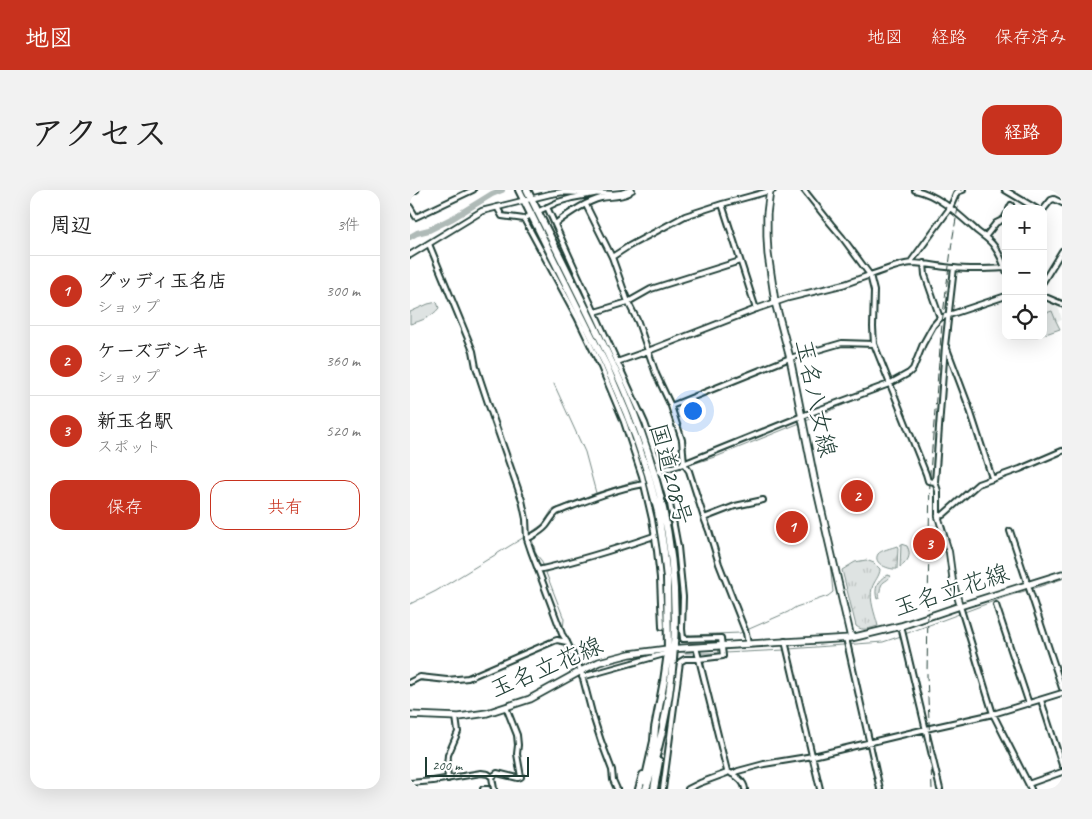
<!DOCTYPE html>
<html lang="ja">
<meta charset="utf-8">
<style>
:root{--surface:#fff;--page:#f2f2f2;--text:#222;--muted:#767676;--line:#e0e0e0;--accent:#c8321e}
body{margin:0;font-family:Caveat,"Klee One",sans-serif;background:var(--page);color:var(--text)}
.controls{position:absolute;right:15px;top:15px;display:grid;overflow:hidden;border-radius:10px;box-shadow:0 5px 20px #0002}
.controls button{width:45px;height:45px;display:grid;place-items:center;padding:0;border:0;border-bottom:1px solid var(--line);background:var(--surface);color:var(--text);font:25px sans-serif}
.scale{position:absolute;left:15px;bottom:12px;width:104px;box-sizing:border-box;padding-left:5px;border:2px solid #1f3d34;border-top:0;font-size:14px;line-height:18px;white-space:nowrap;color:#1f3d34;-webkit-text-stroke:4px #fff;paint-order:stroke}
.you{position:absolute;left:282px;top:220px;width:18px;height:18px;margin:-12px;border:4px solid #fff;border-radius:50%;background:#1a73e8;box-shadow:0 0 0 8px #1a73e833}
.badge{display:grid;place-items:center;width:32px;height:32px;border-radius:50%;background:var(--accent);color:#fff;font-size:16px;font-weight:700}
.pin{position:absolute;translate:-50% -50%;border:2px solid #fff;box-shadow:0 1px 5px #0006}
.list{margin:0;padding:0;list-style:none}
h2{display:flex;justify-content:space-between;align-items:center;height:65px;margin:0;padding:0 20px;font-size:21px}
h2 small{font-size:16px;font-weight:400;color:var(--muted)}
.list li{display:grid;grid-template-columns:32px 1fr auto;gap:15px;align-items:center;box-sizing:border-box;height:70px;padding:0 20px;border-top:1px solid var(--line)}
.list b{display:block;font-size:19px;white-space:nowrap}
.list p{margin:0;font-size:16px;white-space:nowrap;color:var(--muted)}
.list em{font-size:16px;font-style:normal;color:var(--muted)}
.actions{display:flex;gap:10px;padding:15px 20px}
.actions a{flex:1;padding:11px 0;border:1px solid var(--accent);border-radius:15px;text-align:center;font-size:18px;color:var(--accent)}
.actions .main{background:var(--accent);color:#fff}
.icon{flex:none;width:28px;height:28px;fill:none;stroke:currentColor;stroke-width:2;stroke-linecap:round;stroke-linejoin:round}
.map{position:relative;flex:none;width:652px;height:599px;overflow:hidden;border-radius:15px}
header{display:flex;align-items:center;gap:30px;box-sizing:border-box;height:70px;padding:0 25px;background:var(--accent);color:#fff}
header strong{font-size:24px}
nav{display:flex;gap:28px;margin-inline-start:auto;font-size:18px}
.intro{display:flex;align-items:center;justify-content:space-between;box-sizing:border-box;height:120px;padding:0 30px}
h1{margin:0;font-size:35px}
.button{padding:12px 22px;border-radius:15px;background:var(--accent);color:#fff;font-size:18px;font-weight:700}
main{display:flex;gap:30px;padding:0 30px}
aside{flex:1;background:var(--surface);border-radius:15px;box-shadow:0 5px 20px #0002}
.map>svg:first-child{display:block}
.built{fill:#eef1f0}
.green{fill:#dee3e2;stroke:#7e908b}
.forest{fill:url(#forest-firs);stroke:#7e908b}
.park{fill:url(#park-tufts);stroke:#7e908b}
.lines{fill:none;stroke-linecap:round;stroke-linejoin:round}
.stream{stroke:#758883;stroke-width:1}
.river{stroke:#afbab7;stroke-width:6}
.minor-casing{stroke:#1f3d34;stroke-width:8}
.tertiary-casing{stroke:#1f3d34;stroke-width:8}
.primary-casing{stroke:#1f3d34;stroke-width:9}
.trunk-casing{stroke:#1f3d34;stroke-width:10}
.minor{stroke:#fff;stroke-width:4}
.tertiary{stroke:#fff;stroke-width:4.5}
.primary{stroke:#fff;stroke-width:5.5}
.trunk{stroke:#fff;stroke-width:6}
.rail{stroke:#1f3d34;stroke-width:1;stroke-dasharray:8 4;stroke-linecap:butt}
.labels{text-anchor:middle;stroke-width:4.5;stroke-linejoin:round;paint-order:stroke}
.street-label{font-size:24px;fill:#1f3d34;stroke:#fff}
</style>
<header>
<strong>地図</strong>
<nav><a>地図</a><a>経路</a><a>保存済み</a></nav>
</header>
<div class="intro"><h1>アクセス</h1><a class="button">経路</a></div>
<main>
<aside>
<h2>周辺<small>3件</small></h2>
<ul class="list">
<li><span class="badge">1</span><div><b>グッディ玉名店</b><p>ショップ</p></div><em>300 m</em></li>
<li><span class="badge">2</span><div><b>ケーズデンキ</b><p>ショップ</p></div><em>360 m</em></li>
<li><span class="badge">3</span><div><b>新玉名駅</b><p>スポット</p></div><em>520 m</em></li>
</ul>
<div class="actions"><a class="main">保存</a><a>共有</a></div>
</aside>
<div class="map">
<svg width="652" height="599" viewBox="0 0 652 599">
<defs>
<pattern id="forest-firs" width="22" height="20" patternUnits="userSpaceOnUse" patternTransform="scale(1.25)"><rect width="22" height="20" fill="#dee3e2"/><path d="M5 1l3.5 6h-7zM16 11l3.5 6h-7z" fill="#bec4c2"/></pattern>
<pattern id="park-tufts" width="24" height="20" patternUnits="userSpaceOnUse" patternTransform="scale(1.25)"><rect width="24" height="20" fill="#dee3e2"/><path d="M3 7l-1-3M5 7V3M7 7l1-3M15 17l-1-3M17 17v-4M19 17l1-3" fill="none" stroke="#bec4c2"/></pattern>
</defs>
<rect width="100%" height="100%" fill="#fff"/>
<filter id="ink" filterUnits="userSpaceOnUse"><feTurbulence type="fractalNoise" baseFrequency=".02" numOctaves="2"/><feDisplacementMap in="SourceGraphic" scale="10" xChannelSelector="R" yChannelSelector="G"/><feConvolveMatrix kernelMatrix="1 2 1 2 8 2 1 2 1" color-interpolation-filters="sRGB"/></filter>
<g filter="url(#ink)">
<path class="built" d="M640 113 641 115 645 114 648 116 652 130 646 132 642 121 633 124V115Z"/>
<path class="green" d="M27 112 29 118C22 127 11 131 0 134V122L18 114Z
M642 121 646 131 650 139 633 145V124Z"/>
<path class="forest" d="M491 354 497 356C502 365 498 372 490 377Z
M487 356 488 358 487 379C480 380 462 374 468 364 471 360 482 358 487 356Z
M477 385 481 386C476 393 471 390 470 401 468 407 468 402 469 408L467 409C464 399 467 390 477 385Z"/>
<path class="park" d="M456 370 464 373 470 379C470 386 464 391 462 398 459 410 465 424 468 436 460 438 453 442 446 436L432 380 445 372Z"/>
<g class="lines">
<path class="stream" d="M492 189 503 182 511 166
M144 194 175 262 186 303
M396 231 468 200
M256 282 308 266 390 233
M119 344 133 334 142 320 186 303 231 289
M122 349 126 364 131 370 154 429 153 440 168 470
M622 399 652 389
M0 414 26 401 116 346
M275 444 281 445 330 443 378 422 386 417 418 406 423 402 420 372
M495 444 595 407 618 400
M152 452 158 459 168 479
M379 459 473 452 491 446
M274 463H285
M289 463H310
M314 463 375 460
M188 485 245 470
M52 491 56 490
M0 497 9 491H35"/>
<path class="river" d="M0 47 7 43 19 40 43 28 82 4 92 0"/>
<g class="minor-casing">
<path id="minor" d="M394 0 421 34 432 47 460 85 464 101 463 137 464 154 516 284 518 291 525 292
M505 0C529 5 549 25 567 41 573 46 579 49 584 56 590 64 593 72 596 81
M595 0 627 19
M0 3 6 0
M312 14 346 119
M176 15 202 67 218 112 228 132 246 184 261 216 272 250 274 274 279 281 294 328 325 316 353 310
M0 17 6 27 63 0
M87 17 92 26 114 29 119 26
M137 17 235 233 248 272 260 314 268 357 273 407 272 439 273 449 311 448 313 466 289 469H275L270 472 253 599
M599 19 601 15
M131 20 148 12 162 8 184 4
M633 20 641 10 644 9 652 13
M114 29 167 127 191 177 214 232 232 286 242 329 247 361 250 388 252 437
M145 34C158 24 175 12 191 8 201 6 209 8 219 3L220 1
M575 47 586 33 594 29 596 25
M19 54 63 161 66 177 78 213 112 310 116 329 117 349 121 361 152 444 157 452 171 481 182 523 191 551 202 580 203 590 207 599
M202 67 219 56 275 26 312 14 363 0
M500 73 540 18 547 2 553 0
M514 73 515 85 530 128
M544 78 535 156 525 292 528 301V326L533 325 568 294 610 279 652 261
M460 85C474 81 487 74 502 73 516 73 530 77 544 78 561 80 578 79 595 78
M633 92 652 61
M633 106 652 114
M185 122 218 112 241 99 330 71
M536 156 559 217 582 288
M207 172 238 161
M261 216 380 168 432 153 464 154
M249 281 273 274 392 226 479 194 499 183 503 179 513 154 523 136 530 128 596 106
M294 328 299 341 309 374 336 443 338 454
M600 341 652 498
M117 349C124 345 131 342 136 336 140 331 142 326 147 322 176 311 204 299 234 294
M128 380C168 371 206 359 244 346
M586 415 619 514
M550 416 583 524 621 599
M491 436 530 599
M436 448 470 599
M375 451 410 599
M286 457 317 581C324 585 334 590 335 599
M172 487 258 463
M0 492 10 487 37 490 58 488 144 451 147 450 157 452
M631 510 652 575
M322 584 328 581 354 574 403 566 516 539 583 524 652 503
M82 587 84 599
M38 589 37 576 38 565 48 542 46 527
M0 593 23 591 71 583 78 584 82 587 87 583 108 588 111 587 107 564 108 555 107 545 96 517
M618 593H621L652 582
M73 599H78
M278 599 290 593 317 583V581"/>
</g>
<g class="tertiary-casing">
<path id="tertiary" d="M0 65 72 21 140 4 153 2 203 4 212 3 222 0
M238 161 346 119 378 108 435 94 460 85
M528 326 539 362 543 392 550 416"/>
</g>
<g class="primary-casing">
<path id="primary" d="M360 0 357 24V46L358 64 365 112 380 168 404 288 441 448
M0 525 49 527 77 523 120 509 171 481 189 472 220 464 258 459 441 448 491 436 550 416 652 384"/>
</g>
<g class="trunk-casing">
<path id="trunk" d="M109 0 196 175 216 222 226 248 238 284 248 322 254 362 257 389 258 463 254 491 245 538 244 551 235 591
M117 0C136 38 155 77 174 115 201 170 228 224 244 283 275 390 271 494 236 599
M229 599 233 585
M244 599 249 571"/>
</g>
<use href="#minor" class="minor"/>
<use href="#tertiary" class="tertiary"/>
<use href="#primary" class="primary"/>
<use href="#trunk" class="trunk"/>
<path class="rail" d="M522 599 517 485 520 283 532 133 542 52 551 0"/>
</g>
</g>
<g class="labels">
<g class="street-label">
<text transform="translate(406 208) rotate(78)" y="8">玉名八女線</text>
<text transform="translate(261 284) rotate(75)" y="8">国道208号</text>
<text transform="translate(541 400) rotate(-18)" y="8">玉名立花線</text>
<text transform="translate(136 477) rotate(-23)" y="8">玉名立花線</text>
</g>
</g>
</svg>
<div class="controls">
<button>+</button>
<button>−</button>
<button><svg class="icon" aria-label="locate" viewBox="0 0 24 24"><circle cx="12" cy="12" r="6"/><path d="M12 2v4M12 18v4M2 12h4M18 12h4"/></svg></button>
</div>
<div class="scale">200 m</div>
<div class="you"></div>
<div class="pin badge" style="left:382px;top:337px">1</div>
<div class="pin badge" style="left:447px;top:306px">2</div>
<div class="pin badge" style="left:519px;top:354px">3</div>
</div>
</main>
